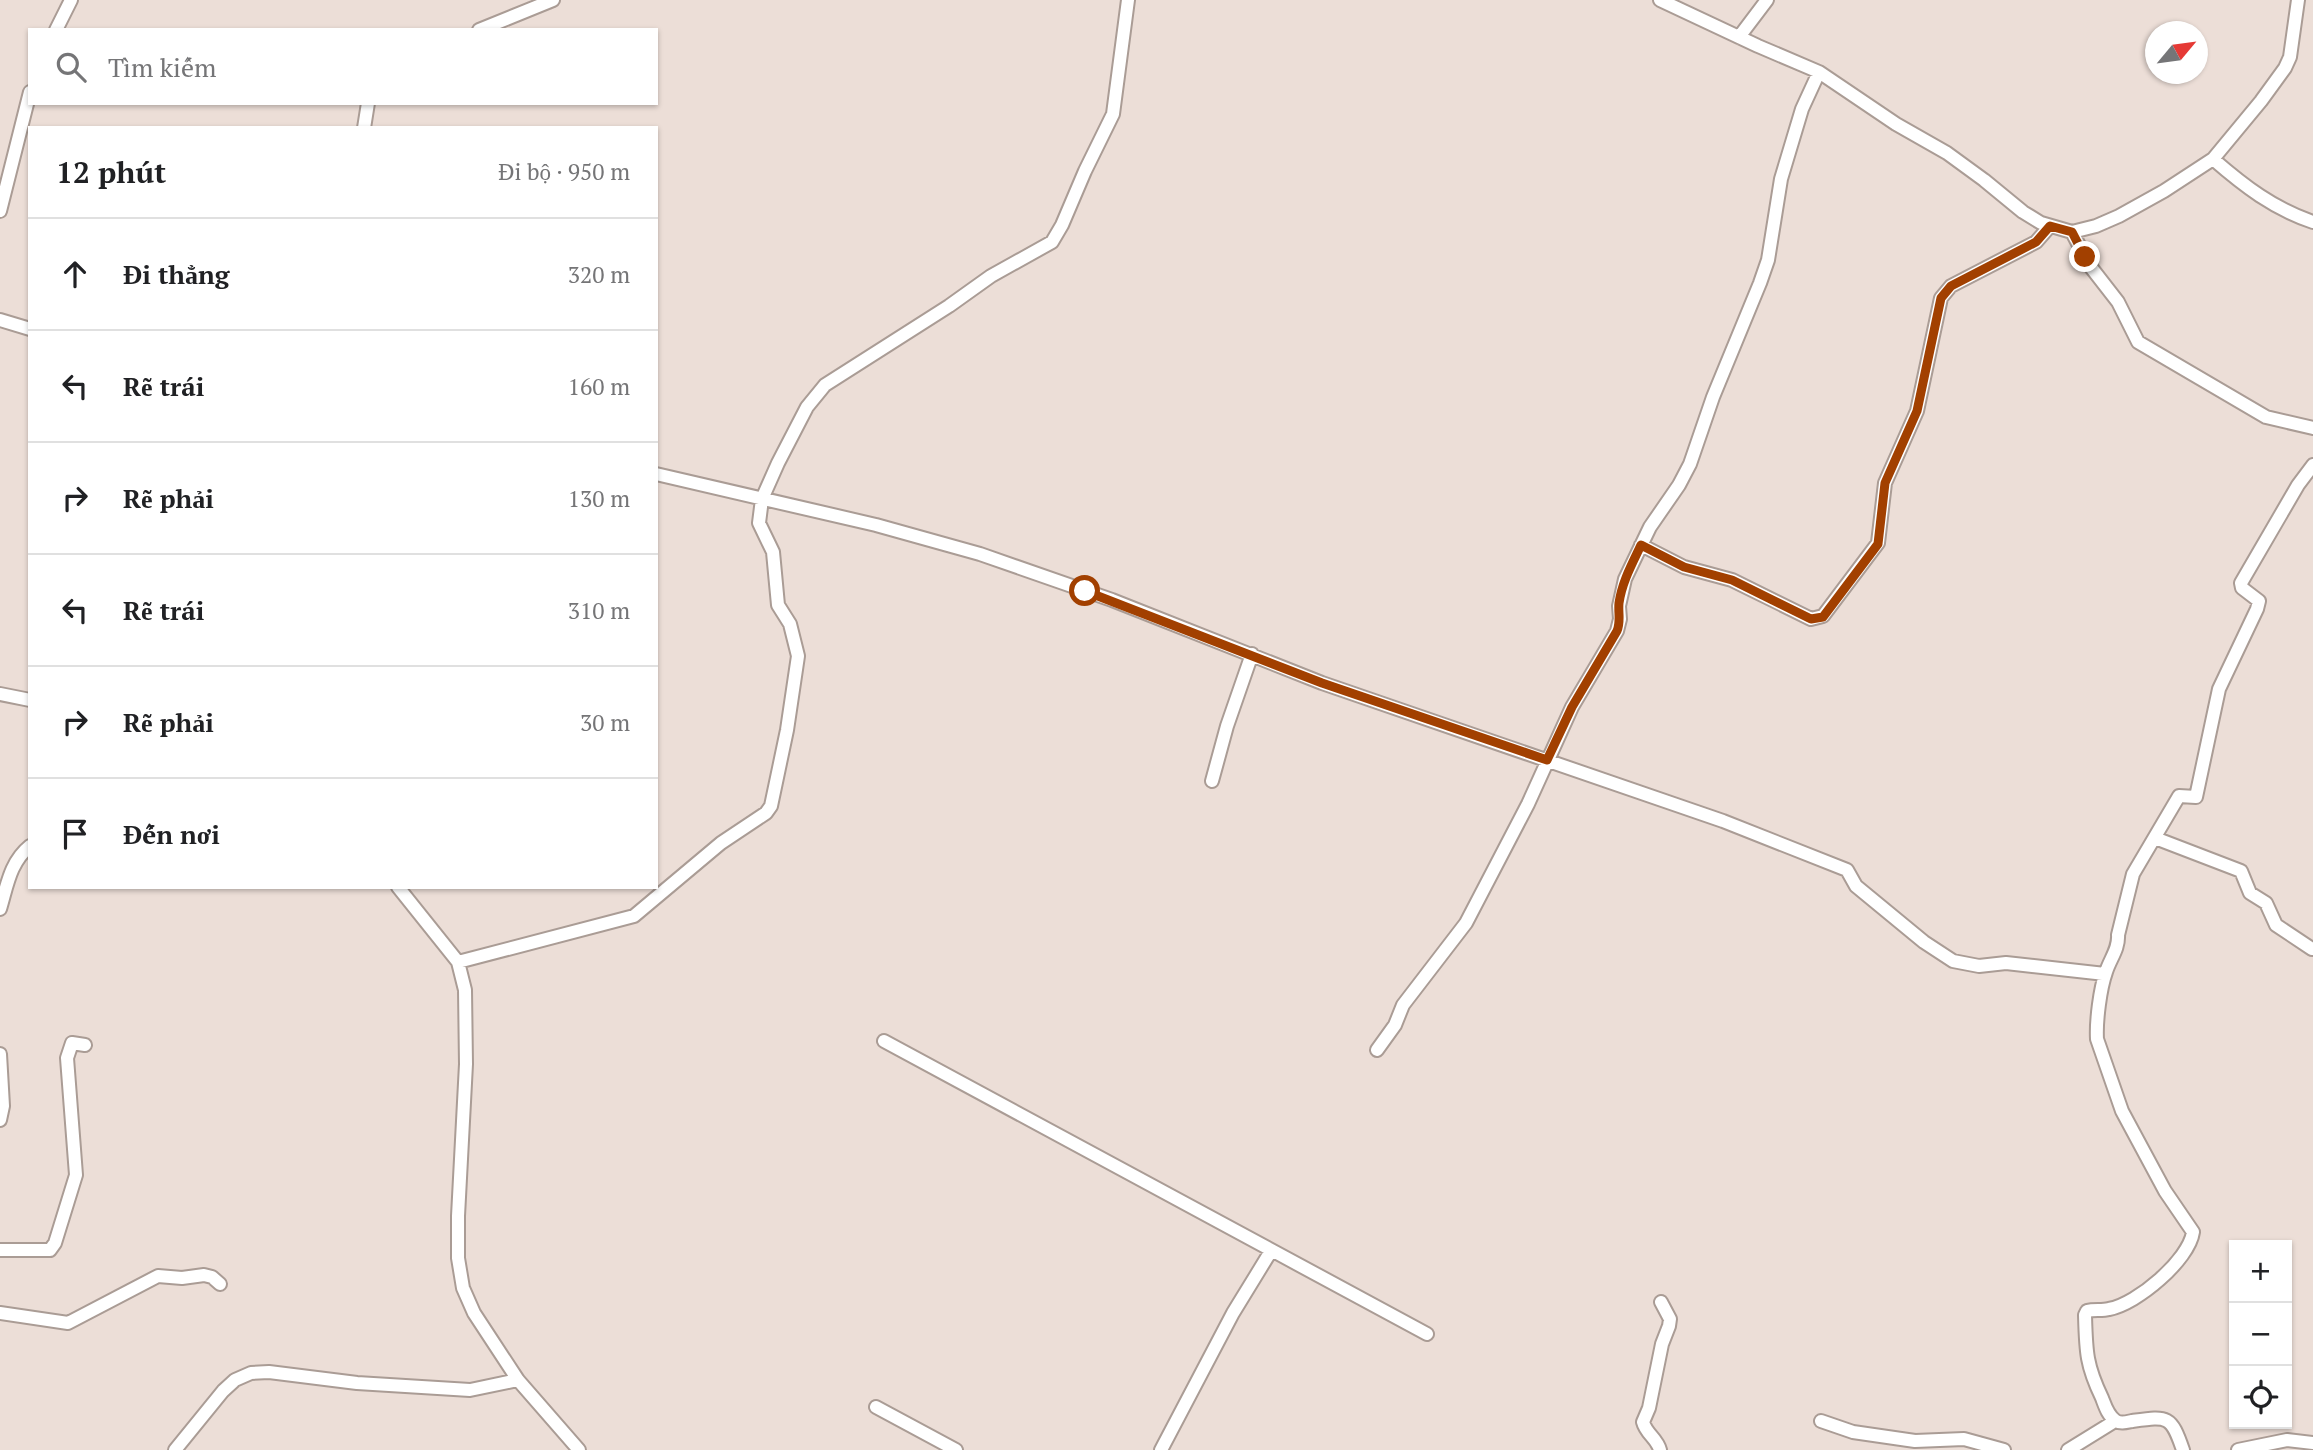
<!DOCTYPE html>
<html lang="vi">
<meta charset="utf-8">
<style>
:root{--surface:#fff;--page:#f2f2f2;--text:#202124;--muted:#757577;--line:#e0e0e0}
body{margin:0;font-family:"PT Serif",serif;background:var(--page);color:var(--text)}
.controls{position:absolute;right:21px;bottom:21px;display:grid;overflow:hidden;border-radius:0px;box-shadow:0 2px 5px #0004}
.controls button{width:63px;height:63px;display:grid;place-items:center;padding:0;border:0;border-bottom:2px solid var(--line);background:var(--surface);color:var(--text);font:35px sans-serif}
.compass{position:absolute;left:2145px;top:21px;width:63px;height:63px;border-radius:50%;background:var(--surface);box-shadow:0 2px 5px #0004;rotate:61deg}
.stop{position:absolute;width:21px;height:21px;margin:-16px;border:5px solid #a24000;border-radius:50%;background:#fff}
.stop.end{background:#a24000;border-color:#fff;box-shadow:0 2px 7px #0008}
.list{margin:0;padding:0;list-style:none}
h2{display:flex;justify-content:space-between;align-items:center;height:91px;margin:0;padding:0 28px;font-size:30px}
h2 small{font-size:23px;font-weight:400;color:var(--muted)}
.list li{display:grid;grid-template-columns:46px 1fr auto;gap:21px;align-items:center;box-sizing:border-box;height:112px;padding:0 28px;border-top:2px solid var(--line)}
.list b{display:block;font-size:26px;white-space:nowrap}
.list em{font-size:23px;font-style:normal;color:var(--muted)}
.icon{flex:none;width:38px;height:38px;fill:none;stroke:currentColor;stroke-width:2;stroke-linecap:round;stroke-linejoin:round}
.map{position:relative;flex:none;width:2313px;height:1450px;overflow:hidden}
.search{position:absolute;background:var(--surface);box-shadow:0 2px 5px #0004;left:28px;top:28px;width:630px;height:77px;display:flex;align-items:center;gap:18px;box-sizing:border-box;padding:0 24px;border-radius:0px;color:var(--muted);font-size:26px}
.panel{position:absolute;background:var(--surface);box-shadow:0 2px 5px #0004;left:28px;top:126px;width:630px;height:763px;border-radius:0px}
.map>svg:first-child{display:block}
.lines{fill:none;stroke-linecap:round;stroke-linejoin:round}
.minor-casing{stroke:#aa9c95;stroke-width:16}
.minor{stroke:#fff;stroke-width:12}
.route{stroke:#a24000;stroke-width:9}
</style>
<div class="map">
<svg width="2313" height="1450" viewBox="0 0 2313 1450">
<rect width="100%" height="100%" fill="#ecded7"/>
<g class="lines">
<g class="minor-casing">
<path id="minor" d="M1660 0 1758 46 1819 72 1896 124 1947 153 1984 180 2023 212 2041 223 2072 232 2096 226 2119 216 2164 191 2213 159 2261 101 2285 68 2290 57 2298 0
M56 30 71 0
M479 30 553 0
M1739 37 1767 0
M364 128 368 103
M2213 159C2244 186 2274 209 2313 222
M0 211 30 92
M2072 232 2090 266 2118 302 2138 342 2266 417 2313 428
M0 320 30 329
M656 474 876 525 980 554 1112 600 1322 683 1723 821 1847 870 1856 886 1924 942 1953 961 1979 966 2006 963 2105 974
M1641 545 1684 567 1732 580 1811 619 1823 616 1878 543 1885 483 1917 411 1941 298 1951 286 2036 242 2050 226
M0 694 30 700
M1212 781 1227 726 1252 654
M2155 838 2241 871 2250 893 2266 903 2276 925 2312 949
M398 887 458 962 465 990 466 1064 458 1216V1258L463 1288 474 1313 518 1380 579 1450
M0 909C7 886 10 862 30 846
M458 962 634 916 721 843 766 813 771 806 787 730 798 656 790 624 778 605 773 552 759 523 762 499 778 463 807 407 825 385 949 306 991 276 1052 242 1062 225 1085 171 1113 114 1128 0
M884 1041 1427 1334
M1377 1050 1395 1025 1403 1005 1466 923 1528 804 1572 707 1617 631 1620 619 1619 606 1625 579 1650 527 1679 485 1690 464 1713 397 1760 283 1768 260 1781 179 1802 109 1819 72
M0 1054 3 1106 0 1120
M0 1250H50L55 1243 76 1175 67 1058 72 1043 85 1045
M0 1313 68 1323 158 1276 182 1278 204 1275 212 1277 220 1284
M876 1407 956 1450
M1821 1421 1853 1432 1915 1441 1964 1439 2004 1450
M175 1450 223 1391 235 1380 251 1373 269 1372 357 1383 470 1390 518 1380
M1161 1450 1233 1313 1271 1251
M1660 1450C1657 1438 1646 1434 1643 1422L1649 1408 1662 1344 1669 1326 1670 1319 1661 1302
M2068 1450 2115 1421
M2183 1450C2171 1415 2168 1416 2132 1421 2127 1422 2121 1424 2116 1421 2108 1416 2105 1406 2102 1398 2086 1365 2086 1351 2085 1315L2087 1311C2094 1309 2102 1311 2109 1309 2137 1304 2189 1260 2193 1232L2165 1191 2122 1111 2097 1039C2096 1021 2100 989 2106 972 2110 959 2119 949 2118 935L2133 874 2179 796 2196 797 2219 689 2257 609 2259 601 2242 588 2241 583 2298 485 2313 465
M2238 1450 2287 1440 2313 1443"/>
</g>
<use href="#minor" class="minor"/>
</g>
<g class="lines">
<path class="route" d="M1085 591 1322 683 1547 760 1572 707 1617 631C1621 622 1618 613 1619 603 1622 582 1632 564 1641 545L1684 567 1732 580 1811 619 1823 617 1878 544 1885 483 1917 411 1941 298 1951 286 2036 242 2050 226 2072 232 2085 257"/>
</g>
</svg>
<div class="controls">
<button>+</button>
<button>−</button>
<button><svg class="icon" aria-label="locate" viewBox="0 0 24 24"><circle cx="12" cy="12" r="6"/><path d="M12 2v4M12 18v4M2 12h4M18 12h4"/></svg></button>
</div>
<svg class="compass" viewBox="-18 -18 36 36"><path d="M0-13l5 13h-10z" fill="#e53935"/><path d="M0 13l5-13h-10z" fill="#757577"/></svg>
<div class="stop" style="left:1085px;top:591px"></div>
<div class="stop end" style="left:2085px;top:257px"></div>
<div class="search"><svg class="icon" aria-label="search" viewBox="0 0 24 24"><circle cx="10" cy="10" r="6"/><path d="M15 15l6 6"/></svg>Tìm kiếm</div>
<section class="panel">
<h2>12 phút<small>Đi bộ · 950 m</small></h2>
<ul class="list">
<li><svg class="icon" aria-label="ahead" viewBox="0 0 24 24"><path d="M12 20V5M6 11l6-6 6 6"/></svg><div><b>Đi thẳng</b></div><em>320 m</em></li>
<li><svg class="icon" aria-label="left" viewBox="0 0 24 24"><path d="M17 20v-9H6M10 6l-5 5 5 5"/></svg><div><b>Rẽ trái</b></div><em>160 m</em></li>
<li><svg class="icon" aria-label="right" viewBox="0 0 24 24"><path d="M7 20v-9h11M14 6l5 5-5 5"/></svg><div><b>Rẽ phải</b></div><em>130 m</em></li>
<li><svg class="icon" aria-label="left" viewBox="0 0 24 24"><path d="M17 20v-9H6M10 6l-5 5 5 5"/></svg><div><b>Rẽ trái</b></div><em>310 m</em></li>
<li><svg class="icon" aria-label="right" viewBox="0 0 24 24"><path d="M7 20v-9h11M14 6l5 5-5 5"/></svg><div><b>Rẽ phải</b></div><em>30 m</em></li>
<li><svg class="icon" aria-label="arrive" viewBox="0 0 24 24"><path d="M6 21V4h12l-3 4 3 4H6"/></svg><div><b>Đến nơi</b></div></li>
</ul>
</section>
</div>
